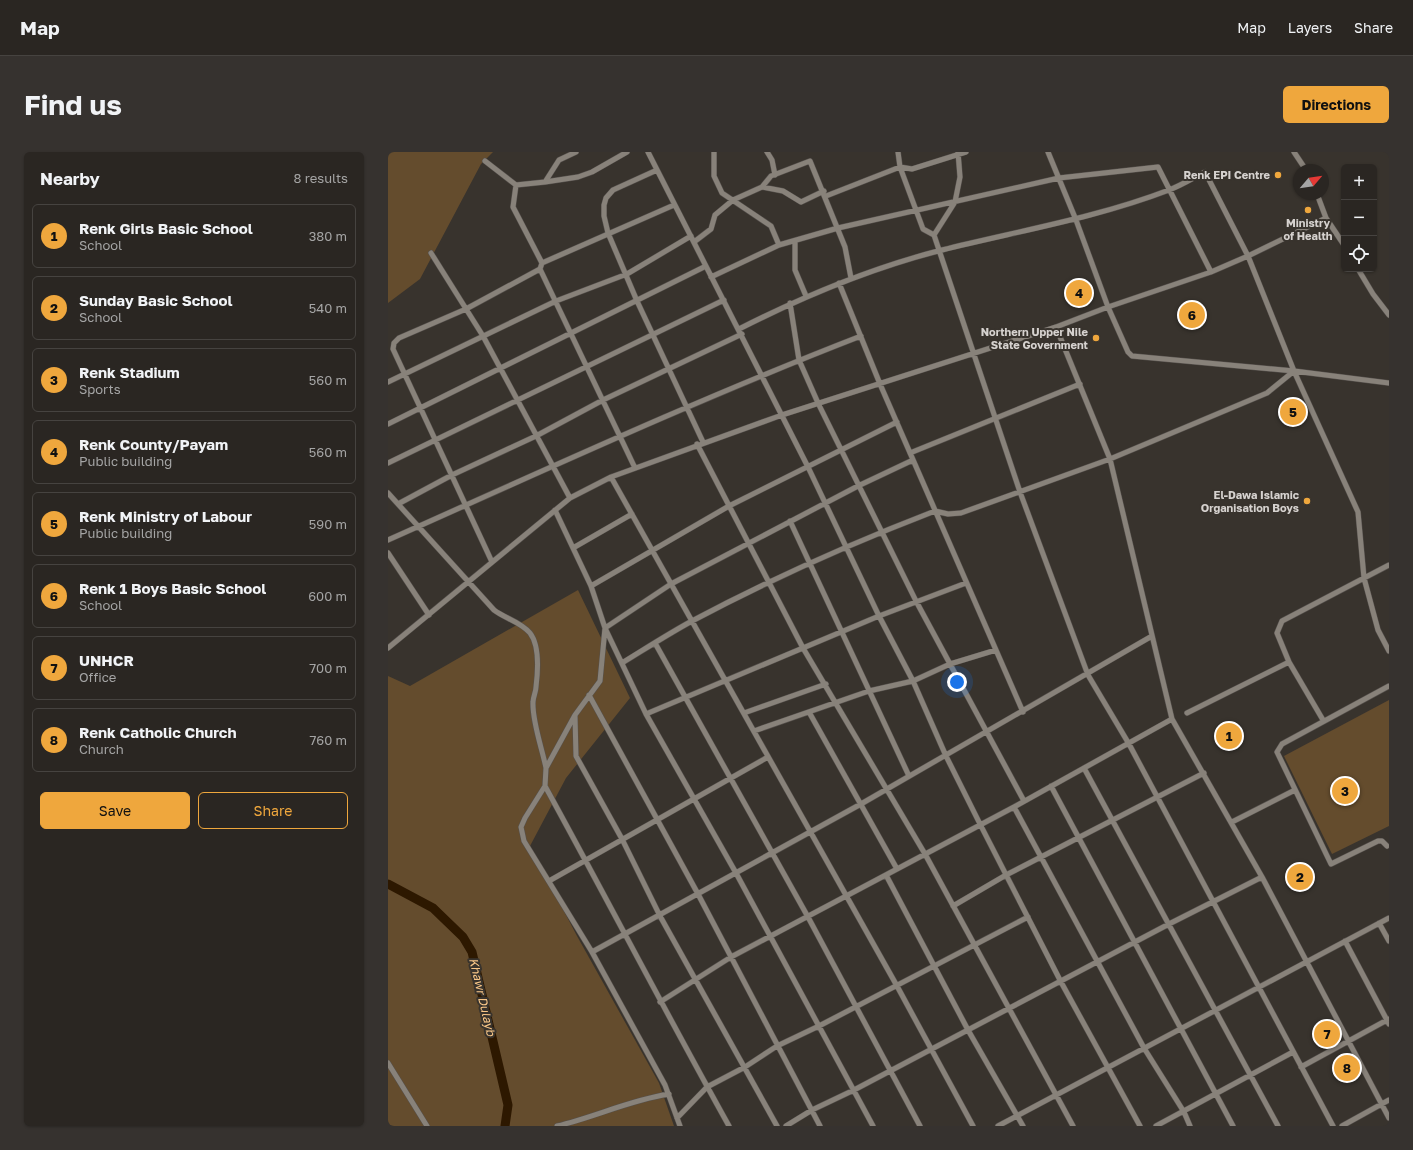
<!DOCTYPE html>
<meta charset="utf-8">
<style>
:root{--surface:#2a2622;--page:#36322f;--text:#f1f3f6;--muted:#a5a5a5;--line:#464340;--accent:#efa73d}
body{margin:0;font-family:"Golos Text",sans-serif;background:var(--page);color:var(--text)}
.controls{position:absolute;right:12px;top:12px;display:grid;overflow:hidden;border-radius:6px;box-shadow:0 1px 3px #0004}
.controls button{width:36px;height:36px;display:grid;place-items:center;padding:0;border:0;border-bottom:1px solid var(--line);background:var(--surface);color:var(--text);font:20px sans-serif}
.compass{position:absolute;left:905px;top:12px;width:36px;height:36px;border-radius:50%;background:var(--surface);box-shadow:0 1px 3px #0004;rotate:61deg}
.you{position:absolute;left:569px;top:530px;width:14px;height:14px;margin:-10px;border:3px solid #fff;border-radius:50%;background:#1a73e8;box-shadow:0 0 0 6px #1a73e833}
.badge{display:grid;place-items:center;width:26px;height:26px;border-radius:50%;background:var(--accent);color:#111;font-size:13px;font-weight:700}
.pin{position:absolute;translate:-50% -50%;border:2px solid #fff;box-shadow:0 1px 4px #0006}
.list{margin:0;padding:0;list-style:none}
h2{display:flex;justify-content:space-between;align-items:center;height:52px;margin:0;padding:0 16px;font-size:17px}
h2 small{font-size:13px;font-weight:400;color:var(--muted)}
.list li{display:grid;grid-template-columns:26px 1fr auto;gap:12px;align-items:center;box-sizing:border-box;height:64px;margin:0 8px 8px;padding:0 8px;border:1px solid var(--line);border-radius:6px}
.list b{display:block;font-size:15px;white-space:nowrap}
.list p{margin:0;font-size:13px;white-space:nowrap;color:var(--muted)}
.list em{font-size:13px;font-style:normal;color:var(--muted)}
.actions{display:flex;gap:8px;padding:12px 16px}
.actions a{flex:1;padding:9px 0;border:1px solid var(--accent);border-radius:6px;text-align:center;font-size:14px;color:var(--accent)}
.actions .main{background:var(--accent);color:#111}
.icon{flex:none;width:22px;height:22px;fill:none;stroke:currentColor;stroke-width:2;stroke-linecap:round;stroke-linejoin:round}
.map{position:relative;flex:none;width:1001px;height:974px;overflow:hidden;border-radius:6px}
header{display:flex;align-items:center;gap:24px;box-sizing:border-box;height:56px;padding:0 20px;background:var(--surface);border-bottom:1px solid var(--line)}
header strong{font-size:19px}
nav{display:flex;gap:22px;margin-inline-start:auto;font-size:14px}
.intro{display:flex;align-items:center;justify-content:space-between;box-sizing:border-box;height:96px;padding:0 24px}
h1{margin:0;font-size:28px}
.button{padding:10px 18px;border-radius:6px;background:var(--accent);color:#111;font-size:14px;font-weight:700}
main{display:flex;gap:24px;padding:0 24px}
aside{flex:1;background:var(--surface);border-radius:6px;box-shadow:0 1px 3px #0004}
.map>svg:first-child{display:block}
.green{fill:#644c2d}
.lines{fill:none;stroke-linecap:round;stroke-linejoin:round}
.river{stroke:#2d1800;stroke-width:9}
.minor-casing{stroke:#56514d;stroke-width:6}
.minor{stroke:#88827a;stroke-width:5}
.poi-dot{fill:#efa73d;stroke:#38332d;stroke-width:1.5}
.labels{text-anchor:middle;stroke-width:4;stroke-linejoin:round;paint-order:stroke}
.poi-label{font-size:11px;font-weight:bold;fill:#d6d2cf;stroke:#38332d;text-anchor:end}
.water-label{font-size:12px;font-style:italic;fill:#f9c788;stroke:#38332d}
</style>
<header>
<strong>Map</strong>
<nav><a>Map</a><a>Layers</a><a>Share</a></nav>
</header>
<div class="intro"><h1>Find us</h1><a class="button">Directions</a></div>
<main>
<aside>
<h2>Nearby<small>8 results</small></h2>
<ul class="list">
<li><span class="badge">1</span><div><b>Renk Girls Basic School</b><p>School</p></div><em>380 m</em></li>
<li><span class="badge">2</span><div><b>Sunday Basic School</b><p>School</p></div><em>540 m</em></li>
<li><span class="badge">3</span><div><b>Renk Stadium</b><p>Sports</p></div><em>560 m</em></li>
<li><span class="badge">4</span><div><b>Renk County/Payam</b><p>Public building</p></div><em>560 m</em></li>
<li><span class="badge">5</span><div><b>Renk Ministry of Labour</b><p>Public building</p></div><em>590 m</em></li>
<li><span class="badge">6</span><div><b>Renk 1 Boys Basic School</b><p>School</p></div><em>600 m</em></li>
<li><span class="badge">7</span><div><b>UNHCR</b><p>Office</p></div><em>700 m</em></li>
<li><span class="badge">8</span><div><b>Renk Catholic Church</b><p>Church</p></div><em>760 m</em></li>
</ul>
<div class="actions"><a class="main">Save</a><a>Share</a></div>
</aside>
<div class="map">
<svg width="1001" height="974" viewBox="0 0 1001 974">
<rect width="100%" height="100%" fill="#38332d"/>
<path class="green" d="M0 0H105L93 12 32 127 0 151Z
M190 438 242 546 178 626 142 694 189 784 271 931 286 974H0V524L22 534Z
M1001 548V674L944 702 896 604Z"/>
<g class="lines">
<path class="river" d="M0 732 45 756 75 785 84 800 120 953 117 974"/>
<g class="minor-casing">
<path id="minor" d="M260 0 420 315 491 464 525 529 558 604 592 672 673 830 752 974
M326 0V24L334 41 383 74 391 93
M379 0 384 8 387 23
M510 0 512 15 535 77 546 83
M570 0 572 25 567 50 546 83 632 340 700 523 741 592 945 974
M660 0 688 68 720 155 668 175 722 307 784 567 874 725 1001 966
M906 0 918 18
M97 9 128 33 125 55 154 111 152 117 247 316
M269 18 225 38 218 46 216 53V64L220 81 249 149 315 290
M157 30 190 25 204 20 239 0
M128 33 157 30 171 8 188 0
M374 35 395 39 413 50 436 39
M929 42 938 66 956 93
M438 44 512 15 524 17 578 0
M407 89V118L418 144
M306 90 323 77 327 63 345 48 374 35 383 24 422 9 457 95 463 126
M43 101 95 184 182 346
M154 111 286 53
M970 117 985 142 1001 163
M323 125 391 93 450 76 671 26 770 15 823 120
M451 131 492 232 635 560
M402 151 411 208 430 251 528 449 636 649
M351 177C416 144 483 116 554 98 630 79 708 66 781 38 794 33 805 26 817 20L860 104 938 66
M0 230 168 149 239 122 303 84
M1001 231 906 219 744 204 740 200 720 155 823 120 860 104 906 219 970 360 976 426 990 478 1001 499
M0 272 318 114
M309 292 415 496 537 702 685 974
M522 301 692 232
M0 311 336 148
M223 325 509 834 585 974
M0 341 106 458C116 466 133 470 142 481 152 494 150 519 148 535 148 540 145 545 145 550 144 569 154 596 158 616
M10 352 64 323 148 284 215 248 354 182
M167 358 203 434 217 476 258 562 348 721 485 974
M402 369 521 624
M0 388C157 318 313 246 473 184
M185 396 244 362
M0 401 41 463
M104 410 5 197 6 191 11 186 78 157 152 117
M203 434 341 354 509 270
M267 491 420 765 532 974
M0 496 182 346 223 325 394 263 668 175
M901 510 935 568
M234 511C257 497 280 482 304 469 383 427 464 391 547 359L560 362 573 361 722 307 879 241 906 219
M201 543 310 742 432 974
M421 560 509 717
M356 561 438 532
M799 561 901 510 889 481 894 469 1001 413
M258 562 491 464 578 431
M187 564 188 604 234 687 272 764 389 974
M366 579 481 539 525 529 562 512 608 498
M696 616 890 974
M157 634 137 666 133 675 136 689 204 800 277 933 292 974
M663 634 845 974
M626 655 756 896 796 960 802 974
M844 670 907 638
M999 694 994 689H990L943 712 889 600 894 592 1001 534
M498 723 580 878 635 974
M161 729 380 605
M565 754 618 723 816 621
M991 771 1001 789
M957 789 1001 872
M204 800 473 652 764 484
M272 850 343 805 626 655 784 567
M0 911 39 974
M913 915 1001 867
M289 966 319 935 357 915 389 894 431 874 640 765
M169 974C207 965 242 948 281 942
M341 974C278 861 219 747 157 634L158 616 187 563 212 529 217 476 283 432 470 334 525 308
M398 974 424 958 466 938 781 772 874 725
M610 974 1001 766
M768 974 905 900
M954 974 1001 948"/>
</g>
<use href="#minor" class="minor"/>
</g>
<g class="poi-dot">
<circle cx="890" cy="23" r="4"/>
<circle cx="920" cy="58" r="4"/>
<circle cx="708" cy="186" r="4"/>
<circle cx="919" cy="349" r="4"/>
</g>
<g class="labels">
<g class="poi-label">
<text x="882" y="27">Renk EPI Centre</text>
<text x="920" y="75" text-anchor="middle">Ministry<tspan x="920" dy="13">of Health</tspan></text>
<text x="700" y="184">Northern Upper Nile<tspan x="700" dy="13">State Government</tspan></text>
<text x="911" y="347">El-Dawa Islamic<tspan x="911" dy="13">Organisation Boys</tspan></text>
</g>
<g class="water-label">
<text transform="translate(94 845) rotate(77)" y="4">Khawr Dulayb</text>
</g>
</g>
</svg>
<div class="controls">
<button>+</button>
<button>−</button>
<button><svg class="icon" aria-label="locate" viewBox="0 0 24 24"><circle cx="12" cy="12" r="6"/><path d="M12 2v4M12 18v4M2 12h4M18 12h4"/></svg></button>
</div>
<svg class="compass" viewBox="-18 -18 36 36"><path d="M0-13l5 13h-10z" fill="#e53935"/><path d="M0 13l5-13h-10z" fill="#a5a5a5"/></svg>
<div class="you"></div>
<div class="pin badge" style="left:841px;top:584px">1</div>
<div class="pin badge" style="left:912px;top:725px">2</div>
<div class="pin badge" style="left:957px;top:639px">3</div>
<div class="pin badge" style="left:691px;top:141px">4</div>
<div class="pin badge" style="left:905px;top:260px">5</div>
<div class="pin badge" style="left:804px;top:163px">6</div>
<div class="pin badge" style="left:939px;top:882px">7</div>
<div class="pin badge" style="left:959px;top:916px">8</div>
</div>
</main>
